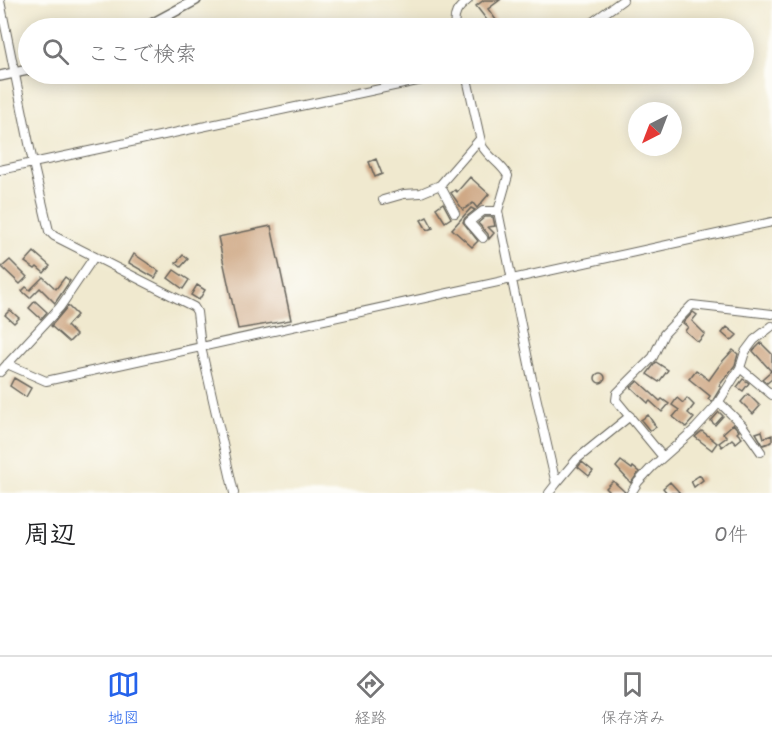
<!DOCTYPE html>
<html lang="ja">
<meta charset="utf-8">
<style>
:root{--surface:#fff;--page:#f2f2f2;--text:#202124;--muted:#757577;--line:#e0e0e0;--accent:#2563eb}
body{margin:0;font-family:"Shantell Sans","Klee One",sans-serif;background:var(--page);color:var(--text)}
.compass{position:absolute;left:628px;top:102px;width:54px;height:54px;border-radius:50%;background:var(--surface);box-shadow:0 3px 15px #0003;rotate:222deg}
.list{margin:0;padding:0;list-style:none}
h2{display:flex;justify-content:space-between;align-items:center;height:78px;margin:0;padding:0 24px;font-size:26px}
h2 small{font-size:20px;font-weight:400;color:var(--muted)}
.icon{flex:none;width:33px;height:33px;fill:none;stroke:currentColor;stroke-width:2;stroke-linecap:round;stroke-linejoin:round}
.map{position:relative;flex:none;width:772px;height:493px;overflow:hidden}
.search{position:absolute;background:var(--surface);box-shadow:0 3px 15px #0003;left:18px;right:18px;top:18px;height:66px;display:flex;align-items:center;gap:15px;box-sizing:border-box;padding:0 21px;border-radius:33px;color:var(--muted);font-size:22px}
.sheet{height:162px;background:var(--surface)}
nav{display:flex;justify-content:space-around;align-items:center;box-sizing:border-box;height:84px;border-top:2px solid var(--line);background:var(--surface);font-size:16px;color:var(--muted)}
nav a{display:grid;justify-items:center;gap:3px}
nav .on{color:var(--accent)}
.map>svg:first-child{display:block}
.building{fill:#cfa986}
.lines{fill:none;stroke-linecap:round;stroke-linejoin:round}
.minor-casing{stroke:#66645b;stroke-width:10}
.tertiary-casing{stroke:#66645b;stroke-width:12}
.minor{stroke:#fff;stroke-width:8}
.tertiary{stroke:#fff;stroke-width:9}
</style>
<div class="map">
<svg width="772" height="493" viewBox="0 0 772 493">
<rect width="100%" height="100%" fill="#fdfcf7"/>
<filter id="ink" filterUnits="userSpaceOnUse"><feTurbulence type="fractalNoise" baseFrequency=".0167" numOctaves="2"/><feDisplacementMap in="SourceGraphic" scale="12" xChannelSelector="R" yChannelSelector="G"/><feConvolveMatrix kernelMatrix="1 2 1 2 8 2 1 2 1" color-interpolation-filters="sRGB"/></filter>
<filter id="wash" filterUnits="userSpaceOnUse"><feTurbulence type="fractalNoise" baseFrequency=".008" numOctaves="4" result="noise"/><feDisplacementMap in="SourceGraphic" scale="24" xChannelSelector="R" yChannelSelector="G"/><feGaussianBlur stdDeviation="1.35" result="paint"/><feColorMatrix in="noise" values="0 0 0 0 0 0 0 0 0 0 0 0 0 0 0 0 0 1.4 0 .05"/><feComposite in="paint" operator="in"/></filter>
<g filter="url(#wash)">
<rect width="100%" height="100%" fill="#f0e9cf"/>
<g id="blocks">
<path class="building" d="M484 0H500L488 9 499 24 493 28 476 6Z
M376 159 382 174 375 177 369 162Z
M470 177 489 194 477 208 473 203 463 210 451 193 455 190 457 192Z
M443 203 451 218 445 222 436 208Z
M471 208 475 210 465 218 463 222 478 241 472 247 452 229Z
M427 217 433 228 427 230 421 220Z
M485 217H493L495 226 488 227 494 233 489 239 488 234 478 223Z
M271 226 291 320 238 329 218 237Z
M34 252 50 266 44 273 37 267 35 269 25 262Z
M134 254 159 271 155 278 129 263Z
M183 255 188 259 181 267 176 263Z
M10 260 27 277 20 284 2 267Z
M174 270 189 280 183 289 168 278Z
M43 277 56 289 65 277 70 281 55 303 40 288 30 298 22 291 26 287 30 290Z
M197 285 205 290 199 300 191 295Z
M35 301 47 312 41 319 29 308Z
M68 306 77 315 67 326 76 335 69 342 51 326Z
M10 310 19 318 14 323 5 315Z
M693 312 697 315 692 321 705 334 698 342 685 331 688 327 683 323Z
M727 327 737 335 731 341 722 333Z
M761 343 772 354V379L767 383 762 379 771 371 753 351Z
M733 350 738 354 735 365 719 386 721 387 712 402 708 399 710 396 689 379 696 370 709 380 721 363Z
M656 362 668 370 659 382 647 374Z
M595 378a5 5 0 1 1 10 0a5 5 0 1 1-10 0Z
M14 378 31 388 26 397 10 386Z
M743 379 749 383 743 391 737 387Z
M638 381 660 401 662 399 669 404 662 412 650 401 648 403 631 387Z
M748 394 760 406 753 414 741 402Z
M677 398 683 403 687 398 694 405 688 413 694 418 686 427 673 417 679 410 672 405Z
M719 412 723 416 715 425 711 421Z
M648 415 656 427 650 431 641 420Z
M733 424 739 431 737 433 742 438 736 443 732 439 722 447 719 443 727 437 723 433Z
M702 431 717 443 712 450 695 437Z
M762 431 764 438 772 435V442L763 445 756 433Z
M621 461 632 469 633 467 639 472 631 483 616 467Z
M582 462 593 471 589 476 578 467Z
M700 475 703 480 694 487 691 481Z
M613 481 625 492V493H611L606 488Z
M670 482 680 493H667L663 488Z"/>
</g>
</g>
<g filter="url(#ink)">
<use href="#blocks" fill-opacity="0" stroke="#66645b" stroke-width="1.5"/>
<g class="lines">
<g class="minor-casing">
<path id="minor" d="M0 1 33 163 49 231 54 236 194 307 197 312 201 347 234 493
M455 28C453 14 457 9 468 0
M584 28 623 0
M466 74 482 146C489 158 502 164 508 176L498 211 532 379 556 484 549 493
M0 170 450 74
M440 185 455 213
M383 200 404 194 421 193 440 185 480 139
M483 238 469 222 483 211H498
M7 364 46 381 772 222
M740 368 772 395
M0 372 60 307 94 257
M719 402 742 425 761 452
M663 457 616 400 617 393 653 357 664 334 692 305 772 314
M556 484 577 459 630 416
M631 493 638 482 652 467 695 429 716 406 740 368 745 352 754 340 772 326"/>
</g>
<g class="tertiary-casing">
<path id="tertiary" d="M144 28 196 0
M0 76 28 70"/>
</g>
<use href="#minor" class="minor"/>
<use href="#tertiary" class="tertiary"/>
</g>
</g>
</svg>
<svg class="compass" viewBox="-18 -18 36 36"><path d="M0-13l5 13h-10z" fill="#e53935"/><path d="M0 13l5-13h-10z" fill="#757577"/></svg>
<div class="search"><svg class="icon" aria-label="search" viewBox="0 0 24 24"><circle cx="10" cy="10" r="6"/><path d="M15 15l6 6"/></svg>ここで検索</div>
</div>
<section class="sheet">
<h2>周辺<small>0件</small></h2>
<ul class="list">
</ul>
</section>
<nav>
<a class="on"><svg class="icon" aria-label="map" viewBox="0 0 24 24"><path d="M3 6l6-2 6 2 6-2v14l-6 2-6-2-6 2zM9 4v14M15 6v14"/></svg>地図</a>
<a><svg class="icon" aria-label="directions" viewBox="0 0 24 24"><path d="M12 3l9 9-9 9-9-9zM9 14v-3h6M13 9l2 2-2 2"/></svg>経路</a>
<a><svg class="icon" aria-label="saved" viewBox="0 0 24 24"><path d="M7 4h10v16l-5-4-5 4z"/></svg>保存済み</a>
</nav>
